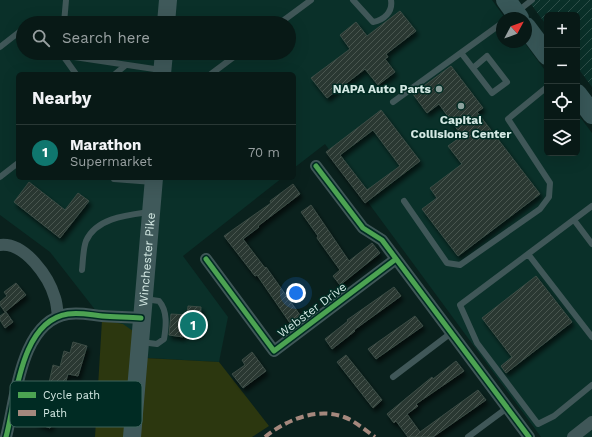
<!DOCTYPE html>
<meta charset="utf-8">
<style>
:root{--surface:#081916;--page:#11221f;--text:#f1f3f6;--muted:#98a0a1;--line:#293835;--accent:#0f766e}
body{margin:0;font-family:"Work Sans",sans-serif;background:var(--page);color:var(--text)}
.controls{position:absolute;right:12px;top:12px;display:grid;overflow:hidden;border-radius:6px;box-shadow:0 4px 16px #0002}
.controls button{width:36px;height:36px;display:grid;place-items:center;padding:0;border:0;border-bottom:1px solid var(--line);background:var(--surface);color:var(--text);font:20px sans-serif}
.compass{position:absolute;left:496px;top:12px;width:36px;height:36px;border-radius:50%;background:var(--surface);box-shadow:0 4px 16px #0002;rotate:49deg}
.you{position:absolute;left:296px;top:293px;width:14px;height:14px;margin:-10px;border:3px solid #fff;border-radius:50%;background:#1a73e8;box-shadow:0 0 0 6px #1a73e833}
.badge{display:grid;place-items:center;width:26px;height:26px;border-radius:50%;background:var(--accent);color:#fff;font-size:13px;font-weight:700}
.pin{position:absolute;translate:-50% -50%;border:2px solid #fff;box-shadow:0 1px 4px #0006}
.list{margin:0;padding:0;list-style:none}
h2{display:flex;justify-content:space-between;align-items:center;height:52px;margin:0;padding:0 16px;font-size:17px}
h2 small{font-size:13px;font-weight:400;color:var(--muted)}
.list li{display:grid;grid-template-columns:26px 1fr auto;gap:12px;align-items:center;box-sizing:border-box;height:56px;padding:0 16px;border-top:1px solid var(--line)}
.list b{display:block;font-size:15px;white-space:nowrap}
.list p{margin:0;font-size:13px;white-space:nowrap;color:var(--muted)}
.list em{font-size:13px;font-style:normal;color:var(--muted)}
.icon{flex:none;width:22px;height:22px;fill:none;stroke:currentColor;stroke-width:2;stroke-linecap:round;stroke-linejoin:round}
.map{position:relative;flex:none;width:592px;height:437px;overflow:hidden}
.search{position:absolute;background:var(--surface);box-shadow:0 4px 16px #0002;left:16px;top:16px;width:280px;height:44px;display:flex;align-items:center;gap:10px;box-sizing:border-box;padding:0 14px;border-radius:22px;color:var(--muted);font-size:15px}
.panel{position:absolute;background:var(--surface);box-shadow:0 4px 16px #0002;left:16px;top:72px;width:280px;height:108px;border-radius:6px}
.map>svg:first-child{display:block}
.built{fill:#0a3029;fill-rule:evenodd}
.industrial{fill:url(#industrial-furrows)}
.green{fill:#2c370f}
.building{fill:url(#building-hatch);stroke:#3c4c45;fill-rule:evenodd;filter:url(#shadow)}
.lines{fill:none;stroke-linecap:round;stroke-linejoin:round}
.service{stroke:#405758;stroke-width:6}
.minor{stroke:#405758;stroke-width:12}
.secondary{stroke:#3f595a;stroke-width:18}
.primary{stroke:#385758;stroke-width:20}
.quiet{stroke:#a5887d;stroke-width:4;stroke-dasharray:8 4;stroke-linecap:butt}
.cycleway-casing{stroke:#002b23;stroke-width:8}
.cycleway{stroke:#4ca352;stroke-width:5}
.poi-dot{fill:#8da29e;stroke:#002b23;stroke-width:1.5}
.labels{text-anchor:middle;stroke-width:3;stroke-linejoin:round;paint-order:stroke}
.poi-label{font-size:12px;font-weight:bold;fill:#d3e8e3;stroke:#002b23;text-anchor:end}
.street-label{font-size:12px;fill:#d3e8e3;stroke:#002b23}
.key{fill:#002b23;stroke:#3f645d;stroke-width:1}
.key-label{font-size:11px;fill:#d3e8e3}
</style>
<div class="map">
<svg width="592" height="437" viewBox="0 0 592 437">
<defs>
<pattern id="industrial-furrows" width="10" height="10" patternUnits="userSpaceOnUse"><rect width="10" height="10" fill="#0a3029"/><path d="M-1 1l2-2M0 10L10 0M9 11l2-2" fill="none" stroke="#2d4e48"/></pattern>
<pattern id="building-hatch" width="6" height="6" patternUnits="userSpaceOnUse"><rect width="6" height="6" fill="#2a3933"/><path d="M-1 1l2-2M0 6l6-6M5 7l2-2" fill="none" stroke="#485650"/></pattern>
<filter id="shadow"><feDropShadow dx="2.5" dy="4" stdDeviation="2" flood-color="#0009"/></filter>
</defs>
<rect width="100%" height="100%" fill="#0a211d"/>
<path class="built" d="M0 0H492L505 18H502V42H524L547 73V153H577V113L592 133V437H541L325 144 294 168V74H18V178H282L183 256 228 317 219 362 132 357 50 252 0 215ZM23 23H289V53H23Z"/>
<path class="industrial" d="M528 0H592V87L577 67V15H547V26Z"/>
<path class="green" d="M102 320 123 324 133 331 125 437H95Z
M145 358 219 362 269 426 252 437H139Z"/>
<path class="building" d="M400 11 416 31 386 54 388 57 385 59 395 72 378 85 365 69 327 98 311 78 350 49 340 35 356 22 367 36Z
M451 66 483 108 477 112 540 194 458 256 422 209 437 198 430 188 462 164 448 146 462 136 439 104 427 113 413 94Z
M381 110 420 161 365 203 326 152ZM373 130 400 166 367 190 340 155Z
M29 182 65 210 78 193 89 201 60 238 14 202Z
M293 184 300 194 258 226 259 227 243 239 265 268 266 267 300 315 290 323 257 275 255 276 224 236 271 203 270 201Z
M311 205 349 261 372 243 380 253 340 285 333 276 340 270 317 238 318 236 301 212Z
M536 276 572 322 506 373 501 366 512 357 482 318Z
M16 283 26 295 5 312 0 305V302L7 296 4 292Z
M394 287 401 296 354 330 355 331 332 349 325 339 348 321 347 320Z
M188 306 201 307 199 333 183 332V337L169 335 171 314 187 315Z
M6 312 13 322 5 328 0 320V316Z
M415 316 423 326 376 359 368 349Z
M73 342 87 346 78 376 68 374 61 398 85 406 81 418 56 410 50 428 36 423 47 392 53 365 60 367 64 351 70 353Z
M252 352 266 371 243 388 232 374 245 365 242 360Z
M346 355 382 400 373 408 337 362Z
M456 361 464 371 416 404 418 406 407 414 420 432 478 390 486 400 433 437H408L396 421 394 423 387 414 432 377 433 379Z"/>
<g class="lines">
<path class="service" d="M353 0 373 22C384 20 393 12 391 0
M518 11 532 0
M64 23 66 0
M280 23 311 0
M0 47 23 29
M59 53 61 55 161 70
M61 53 76 74
M462 54 492 93 507 82 487 56 473 68
M115 74 126 65
M211 74 239 53
M393 102 502 23
M0 177 18 163
M114 178V179L153 182
M404 201 447 263 460 265 540 209 549 197 550 183 508 119 547 87
M592 206 460 305 477 343 538 424 554 416 592 385
M574 220 592 244
M528 254 592 337
M82 270C83 261 83 249 86 241 96 218 127 215 149 212
M141 342 157 344 164 339C166 327 168 311 159 301L145 299
M393 377 451 333
M468 437 507 408"/>
<path class="minor" d="M316 166 363 228 382 240 529 437
M0 245C25 242 49 277 55 298 57 304 57 310 58 316
M206 259 274 351 396 259
M6 437C16 400 20 321 68 314 80 312 91 315 102 316 115 317 128 317 141 318
M573 437 592 422"/>
<g class="secondary">
<path d="M166 23 168 0"/>
<path d="M162 74 164 53"/>
<path id="s1" d="M132 437 154 178"/>
</g>
<path class="primary" d="M506 0 519 18
M526 27 547 55
M577 94 592 114"/>
<path class="quiet" d="M265 437C286 420 317 407 344 417 355 421 365 430 375 437"/>
<g class="cycleway-casing">
<path id="cycleway" d="M316 166 363 228 382 240 529 437
M206 259 274 351 396 259
M6 437C16 400 20 321 68 314 80 312 91 315 102 316 115 317 128 317 141 318"/>
</g>
<use href="#cycleway" class="cycleway"/>
</g>
<g class="poi-dot">
<circle cx="439" cy="89" r="4"/>
<circle cx="461" cy="106" r="4"/>
</g>
<g class="labels">
<g class="poi-label">
<text x="431" y="93">NAPA Auto Parts</text>
<text x="461" y="124" text-anchor="middle">Capital<tspan x="461" dy="14">Collisions Center</tspan></text>
</g>
<g class="street-label">
<text dy="4" stroke="none"><textPath href="#s1" startOffset="178">Winchester Pike</textPath></text>
<text transform="translate(312 310) rotate(-37)" y="4">Webster Drive</text>
</g>
</g>
<rect x="10" y="381" width="132" height="46" rx="6" class="key"/>
<rect x="18" y="392" width="18" height="6" fill="#4ca352"/>
<rect x="18" y="410" width="18" height="6" fill="#a5887d"/>
<g class="key-label">
<text x="43" y="399">Cycle path</text>
<text x="43" y="417">Path</text>
</g>
</svg>
<div class="controls">
<button>+</button>
<button>−</button>
<button><svg class="icon" aria-label="locate" viewBox="0 0 24 24"><circle cx="12" cy="12" r="6"/><path d="M12 2v4M12 18v4M2 12h4M18 12h4"/></svg></button>
<button><svg class="icon" aria-label="layers" viewBox="0 0 24 24"><path d="M12 4l9 5-9 5-9-5zM3 14l9 5 9-5"/></svg></button>
</div>
<svg class="compass" viewBox="-18 -18 36 36"><path d="M0-13l5 13h-10z" fill="#e53935"/><path d="M0 13l5-13h-10z" fill="#98a0a1"/></svg>
<div class="you"></div>
<div class="pin badge" style="left:193px;top:325px">1</div>
<div class="search"><svg class="icon" aria-label="search" viewBox="0 0 24 24"><circle cx="10" cy="10" r="6"/><path d="M15 15l6 6"/></svg>Search here</div>
<section class="panel">
<h2>Nearby<small></small></h2>
<ul class="list">
<li><span class="badge">1</span><div><b>Marathon</b><p>Supermarket</p></div><em>70 m</em></li>
</ul>
</section>
</div>
